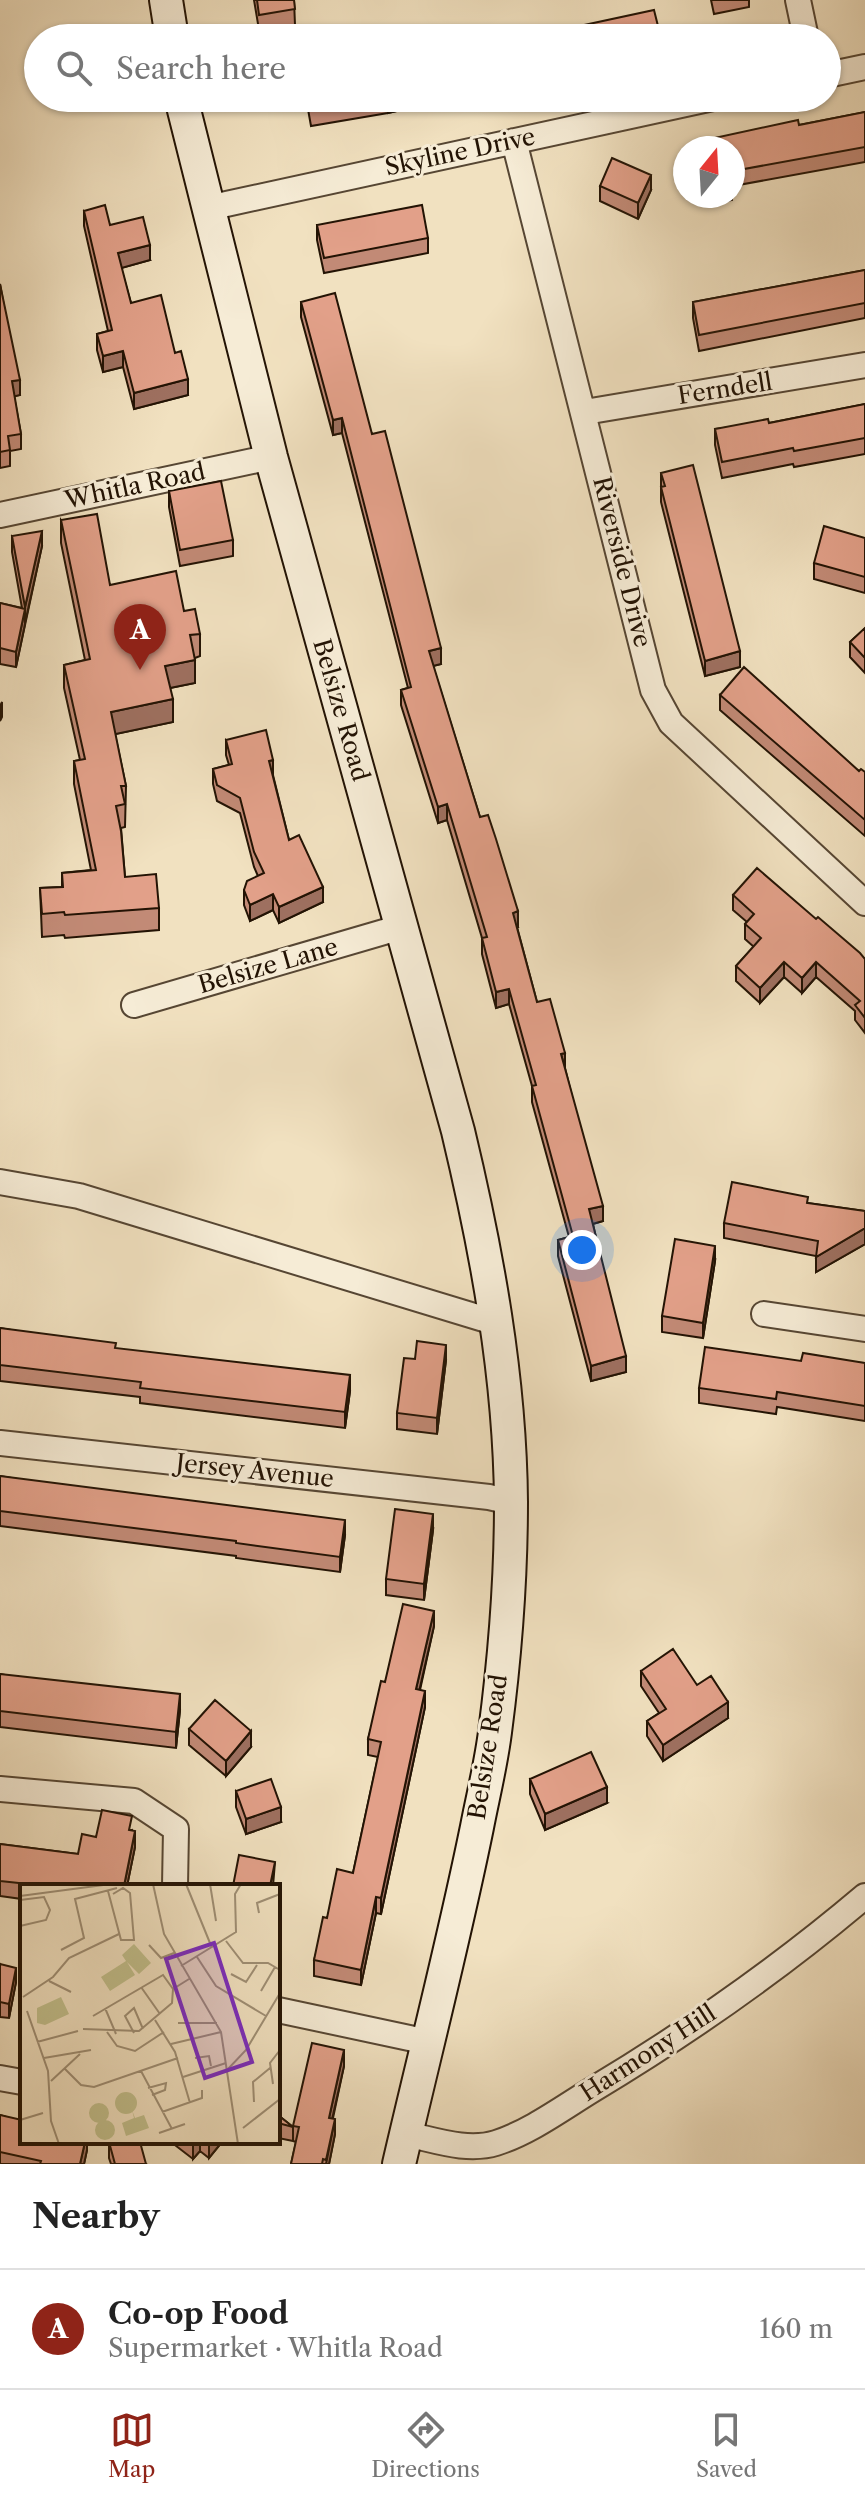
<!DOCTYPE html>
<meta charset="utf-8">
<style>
:root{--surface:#fff;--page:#f6f6f6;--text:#222;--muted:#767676;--line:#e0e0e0;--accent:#8f2418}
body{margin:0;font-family:"Libre Caslon Text",serif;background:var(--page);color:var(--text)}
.compass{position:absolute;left:673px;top:136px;width:72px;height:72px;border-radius:50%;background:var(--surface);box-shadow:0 2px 6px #0004;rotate:18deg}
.you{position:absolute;left:582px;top:1250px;width:28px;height:28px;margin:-20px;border:6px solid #fff;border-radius:50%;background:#1a73e8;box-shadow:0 0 0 12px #1a73e833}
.badge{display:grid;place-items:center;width:52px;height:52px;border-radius:50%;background:var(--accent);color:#fff;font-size:26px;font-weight:700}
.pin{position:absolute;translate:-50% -66px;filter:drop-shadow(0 2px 4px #0008)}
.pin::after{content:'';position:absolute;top:42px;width:28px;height:24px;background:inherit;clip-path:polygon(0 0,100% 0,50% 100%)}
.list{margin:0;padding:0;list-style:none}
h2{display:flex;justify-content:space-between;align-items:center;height:104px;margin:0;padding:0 32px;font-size:34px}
h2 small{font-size:26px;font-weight:400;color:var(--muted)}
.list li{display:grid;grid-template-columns:52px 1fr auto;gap:24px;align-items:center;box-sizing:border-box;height:120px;padding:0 32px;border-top:2px solid var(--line)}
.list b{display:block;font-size:30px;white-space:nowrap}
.list p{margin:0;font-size:26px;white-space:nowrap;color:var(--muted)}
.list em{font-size:26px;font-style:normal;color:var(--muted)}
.icon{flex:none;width:44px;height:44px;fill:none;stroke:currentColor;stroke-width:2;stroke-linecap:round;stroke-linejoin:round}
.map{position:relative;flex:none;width:865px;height:2164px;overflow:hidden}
.search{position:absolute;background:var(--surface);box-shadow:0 2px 6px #0004;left:24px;right:24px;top:24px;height:88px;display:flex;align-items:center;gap:20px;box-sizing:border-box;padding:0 28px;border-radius:44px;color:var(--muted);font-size:30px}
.sheet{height:224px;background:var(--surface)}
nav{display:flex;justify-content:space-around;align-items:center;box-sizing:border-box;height:112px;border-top:2px solid var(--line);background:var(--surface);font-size:22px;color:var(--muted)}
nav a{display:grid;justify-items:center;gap:4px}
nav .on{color:var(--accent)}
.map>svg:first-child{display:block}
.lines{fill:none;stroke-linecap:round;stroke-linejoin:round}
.street-casing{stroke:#564633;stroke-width:28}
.secondary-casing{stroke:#231304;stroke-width:36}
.street{stroke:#f6ecd6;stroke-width:24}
.secondary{stroke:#f6ecd6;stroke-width:32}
.wall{fill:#c28a76;stroke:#231304;stroke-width:2}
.shaded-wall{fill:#9e7060;stroke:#231304;stroke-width:2}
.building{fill:#e2a089;stroke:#231304;stroke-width:2}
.labels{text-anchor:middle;stroke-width:6;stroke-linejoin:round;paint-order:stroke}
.street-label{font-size:24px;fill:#231304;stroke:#f6ecd6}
.inset-road{fill:none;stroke:#9f8f75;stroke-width:2}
.view{fill:#7b2cbf;fill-opacity:0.15;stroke:#7b2cbf;stroke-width:4}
.inset-edge{fill:none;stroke:#231304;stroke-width:4}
</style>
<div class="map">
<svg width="865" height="2164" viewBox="0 0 865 2164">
<rect width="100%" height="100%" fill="#f1e1c0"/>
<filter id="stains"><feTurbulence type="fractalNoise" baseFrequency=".0025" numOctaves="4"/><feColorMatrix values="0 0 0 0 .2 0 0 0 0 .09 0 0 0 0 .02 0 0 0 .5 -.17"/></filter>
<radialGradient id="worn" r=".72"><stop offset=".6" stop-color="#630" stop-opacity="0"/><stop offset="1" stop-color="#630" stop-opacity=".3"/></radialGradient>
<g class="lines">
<g class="street-casing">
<path id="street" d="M798 0 806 38
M827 75 865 67
M514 141 653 690 671 723 865 903
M208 208 713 98
M585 412 865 365
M0 515 271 457
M134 1005 401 927
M0 1182 79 1196 497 1323
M764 1314 865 1329
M0 1443 489 1497 511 1502
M0 1789 134 1801 176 1829 175 1886
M278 2010 428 2042
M0 2078 22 2082
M406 2134C435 2140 467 2152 496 2143 530 2132 561 2109 592 2090 687 2033 780 1968 865 1896"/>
</g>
<g class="secondary-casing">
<path id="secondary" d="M166 0 172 38
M181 98 271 457 458 1131C487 1252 510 1377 511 1502 511 1578 505 1656 495 1732 491 1764 483 1796 477 1827 454 1940 425 2052 399 2164"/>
</g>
<use href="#street" class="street"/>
<use href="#secondary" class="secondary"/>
</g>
<path class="wall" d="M254 0H294L295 25 259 30Z
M711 0H749V7L714 14Z
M306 98H454L388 113 311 126Z
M865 112V162L733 186V148H696V142L799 125Z
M600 186 651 190 638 219 600 201Z
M84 211 110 225 150 260 121 268 131 303 175 353 188 395 134 409 123 367 103 372 97 350V334L108 331 84 226Z
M317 225 428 238V253L324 273 317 240Z
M865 270V318L699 351 693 318V302Z
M0 284 20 395 14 396 21 434V449L10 451V466L0 468Z
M301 302 372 434 441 664 433 666 480 817 518 927H517L537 1002 565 1068 603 1221 593 1224 626 1372 591 1381 558 1256V1240L569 1237 532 1102V1086L509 1004 496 1008 482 954V938L447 820 438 823 401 705V690L408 688 342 433 333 435 301 317Z
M865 404V454L794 467 793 464 722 478 715 445V429L769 423Z
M661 473 740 667 705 676 661 502Z
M169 491 233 540V556L180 566 169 507Z
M61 520 110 585 184 611 200 634V656L195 658V683L170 688 173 722 115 734 126 786 125 827 121 828 125 877 159 908V930L65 938 64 935 42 937 40 888 62 887V873L91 870 74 784V761L80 760 64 688V665L85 660 61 543Z
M12 536 42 546 16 667 0 664V603L22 608 12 552Z
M865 538V593L814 579V563Z
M865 628V673L850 657V642Z
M720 695 859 771 865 772V836L720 710Z
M226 740 273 775 289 840 323 902 279 923 273 910 250 921 244 905V890L258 876 254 867 240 813 217 801 213 784V769L229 765 226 755Z
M733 895 816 919 865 959V1033L855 1020V1011L816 977 802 993 784 977 760 1003 736 981V966L754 947 745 939V924L747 922 733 910Z
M808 1203 865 1211V1244L816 1272V1256L724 1238V1223Z
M715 1261 703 1338 662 1332V1316Z
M0 1328 350 1391 345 1428 140 1403V1397L0 1381Z
M415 1359 446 1360 437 1434 397 1429V1413Z
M801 1361 865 1363V1421L777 1407 776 1414 699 1403V1388Z
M0 1476 345 1535 340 1572 236 1558V1556L0 1526Z
M433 1530 424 1600 386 1595V1579Z
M434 1626 420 1690 425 1707 381 1914 376 1913 361 1985 314 1976V1960L327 1918 353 1873 378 1757 368 1755V1739L385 1682Z
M641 1671 697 1685 728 1718 663 1761 647 1736V1721L659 1713 641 1686Z
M0 1674 180 1710 176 1748 0 1727Z
M189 1729 251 1747 226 1776 189 1745Z
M530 1779 607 1803 545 1830 530 1794Z
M236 1791 281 1822 246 1834 236 1807Z
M132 1830 135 1847 127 1886H22V1899L0 1896V1844L78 1854 96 1837Z
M0 1964 16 1982 9 2018 0 2017Z
M344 2066 333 2118 335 2134 329 2164H291L296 2142 293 2141V2126Z
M0 2115 87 2142V2150L84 2164H0Z
M278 2115 293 2127V2141L278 2138Z
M109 2142 146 2164H111L109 2158Z
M171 2142H222L209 2158 200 2151 193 2159Z"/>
<path class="shaded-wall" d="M388 98H454L388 113Z
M651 175V190L638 219V203Z
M706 196H732V200L706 205Z
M150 245V260L118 269V253Z
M123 351V367L103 372V356Z
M188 379V395L134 409V393Z
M20 380V395L12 397V381Z
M342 418V433L333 435V420Z
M42 531V546L25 623V607Z
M25 609V624L16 667V652Z
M441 648V664L429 667V651Z
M740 651V667L705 676V661Z
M195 660V683L165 689V666Z
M173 699V722L111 735V712Z
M2 702V717L0 721V706Z
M273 760V775L269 776V761Z
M447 804V820L438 823V807Z
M323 887V902L279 923V907Z
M273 894V910L250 921V905Z
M518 911V927L513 928V913Z
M784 962V977L760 1003V988Z
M816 962V977L802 993V978Z
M509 989V1004L496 1008V992Z
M565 1053V1068L561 1054Z
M603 1206V1221L589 1225V1209Z
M865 1228V1244L816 1272V1257Z
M715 1246V1261L703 1338V1323Z
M446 1345V1360L437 1434V1418Z
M626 1356V1372L591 1381V1366Z
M350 1375V1391L345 1428V1412Z
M433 1514V1530L424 1600V1584Z
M345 1520V1535L340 1572V1557Z
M434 1611V1626L416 1705V1689Z
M425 1691V1707L381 1914V1898Z
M180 1694V1710L176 1748V1732Z
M728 1702V1718L663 1761V1745Z
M251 1731V1747L226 1776V1761Z
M607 1787V1803L545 1830V1814Z
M281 1807V1822L246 1834V1819Z
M135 1831V1847L127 1886H124Z
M275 1862 273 1886H270Z
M376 1897V1913L361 1985V1970Z
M16 1968V1982L9 2018V2004Z
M344 2050V2066L329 2133V2118Z
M335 2119V2134L329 2164H326Z
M85 2142H87V2150L84 2164H80Z
M195 2142H200V2151L193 2159V2145Z
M210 2142H222L209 2158V2143Z"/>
<path class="building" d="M257 0H294L295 9 259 15Z
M654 10 661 38H484L532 28 533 36Z
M309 98H384L311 110Z
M865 112V147L733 171V148H697L696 142 798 120 799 125Z
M612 158 651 175 638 203 600 186Z
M105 205 110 225 143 217 150 245 118 253 131 303 161 295 175 353 181 351 188 379 134 393 123 351 103 356 97 334 112 330 84 211Z
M422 205 428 238 324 258 317 225Z
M865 270V303L699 335 693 302Z
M0 284 20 380 12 381 21 434 8 436 10 450 0 452Z
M335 293 372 434 385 431 441 648 429 651 480 817 488 815 496 839 518 911 513 913 537 1002 550 999 565 1053 561 1054 603 1206 589 1209 626 1356 591 1366 558 1240 573 1236 532 1086 536 1085 509 989 496 992 482 938 487 937 447 804 438 807 401 690 411 687 342 418 333 420 301 302Z
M865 404V438L794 451 793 448 722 462 715 429 768 419 769 423Z
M693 465 740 651 705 661 661 487 665 486 661 473Z
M221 481 233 540 180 550 169 491Z
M97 514 110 585 176 571 184 611 195 609 200 634 190 635 195 660 165 666 173 699 111 712 126 786H121L125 804 116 806 121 831 125 877 156 874 159 908 65 915 64 912 42 914 40 888 63 887 62 873 96 870 74 761 85 759 64 665 90 659 61 520Z
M824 526 865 538V577L814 563Z
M42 531 25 607 12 536Z
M0 603 25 609 16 652 0 648Z
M865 628V658L850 642Z
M744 667 859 771 861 769 865 772V820L720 695Z
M266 730 273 760 269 761 289 840 299 835 323 887 279 907 273 894 250 905 244 890 247 881 264 873 254 852 240 798 217 785 213 769 232 764 226 740Z
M757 868 816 919 818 917 860 953 865 959V1018L855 1005 860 1001 816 962 802 978 784 962 760 988 736 966 761 938 745 924 754 914 733 895Z
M732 1182 808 1197 807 1203 865 1211V1228L816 1257 818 1241 724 1223Z
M675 1239 715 1246 703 1323 662 1316Z
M0 1328 116 1343 115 1348 350 1375 345 1412 140 1388 141 1382 0 1365Z
M417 1341 446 1345 437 1418 397 1413 404 1358 415 1359Z
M705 1347 801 1361 803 1353 865 1363V1406L777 1392 776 1399 699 1388Z
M0 1476 345 1520 340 1557 236 1543V1541L0 1511Z
M395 1509 433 1514 424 1584 386 1579Z
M403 1604 434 1611 416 1689 425 1691 381 1898 376 1897 361 1970 314 1960 323 1917 327 1918 337 1869 353 1873 381 1742 368 1739 381 1681 385 1682Z
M673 1649 697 1685 711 1676 728 1702 663 1745 647 1721 666 1709 641 1671Z
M0 1674 180 1694 176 1732 0 1711Z
M215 1700 251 1731 226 1761 189 1729Z
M591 1752 607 1787 545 1814 530 1779Z
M271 1779 281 1807 246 1819 236 1791Z
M102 1810 132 1816 129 1830 135 1831 124 1886H47L0 1881V1844L78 1854 82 1834 96 1837Z
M239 1855 275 1862 270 1886H233Z
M0 1964 16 1968 9 2004 0 2002Z
M312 2043 344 2050 329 2118 335 2119 326 2160 323 2159 322 2164H291L299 2127 293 2126Z
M0 2115 22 2120V2142H85L80 2164H40L41 2161 0 2152Z
M278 2115 293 2127 278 2123Z
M109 2142H140L146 2164H115Z"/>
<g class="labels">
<g class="street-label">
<text transform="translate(460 152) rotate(-12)" y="8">Skyline Drive</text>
<text transform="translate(725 389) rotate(-9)" y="8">Ferndell</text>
<text transform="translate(135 486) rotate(-12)" y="8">Whitla Road</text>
<text transform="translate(622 562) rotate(76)" y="8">Riverside Drive</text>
<text transform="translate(341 710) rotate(74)" y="8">Belsize Road</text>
<text transform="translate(268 966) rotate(-16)" y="8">Belsize Lane</text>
<text transform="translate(255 1471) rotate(6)" y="8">Jersey Avenue</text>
<text transform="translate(488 1747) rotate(-81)" y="8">Belsize Road</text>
<text transform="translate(648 2053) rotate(-33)" y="8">Harmony Hill</text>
</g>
</g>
<g transform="translate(20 1884)">
<rect width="260" height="260" fill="#f1e1c0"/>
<path d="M114 60 131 79 119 90 107 78 115 91 90 107 81 93 106 77 102 71ZM41 113 49 130 25 141 17 139V124ZM95 219a11 11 0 1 1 22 0a11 11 0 1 1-22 0ZM69 229a10 10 0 1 1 20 0a10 10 0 1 1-20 0ZM112 226 115 234 124 231 129 244 106 252 102 239 114 234ZM75 246a10 10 0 1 1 20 0a10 10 0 1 1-20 0Z" fill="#c2c08d"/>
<path class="inset-road" d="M133 0 144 50 201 148 218 260M166 0 192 64M190 0 196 37M88 7 101 56H114L110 9 103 4 93 10M0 12 91 0M0 16 24 13 30 26 26 36 0 42M239 29 237 19 260 10M206 57 223 79H248L260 86M129 61 141 74 154 69M41 66 64 54 55 15 97 4M177 73 196 102 246 132M161 82 216 48 215 10 221 0M211 90 226 98 237 81M29 97 51 108M121 103 140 130M241 107 255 83M3 113 33 93 49 74 99 50M85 124 96 150M7 127 28 187 31 237 39 260M73 132 143 91 153 105M135 136 155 168 170 219M158 139H197M63 145 119 147 152 119 153 105 169 95M87 148 97 162 115 167 144 148M114 149 105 132 114 124 123 145M17 158 58 147M151 160 201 148M24 174 71 166M175 174 189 172 191 182M45 185 61 201 74 203 158 174M208 185 226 166 260 109M121 187 152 245M163 193 206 179M31 197 60 170M253 200 250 179 260 166M128 204 146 199 145 206 132 211M234 218 233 198 250 184M142 228 182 214V206M0 236 23 229M223 244 260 215M139 249 165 240"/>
<path class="view" d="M194 59 232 178 185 194 146 75Z"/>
<rect width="260" height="260" class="inset-edge"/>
</g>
<rect width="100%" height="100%" filter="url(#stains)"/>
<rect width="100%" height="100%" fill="url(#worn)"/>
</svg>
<svg class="compass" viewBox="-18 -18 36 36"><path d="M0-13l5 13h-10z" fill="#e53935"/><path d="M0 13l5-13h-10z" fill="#767676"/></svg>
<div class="you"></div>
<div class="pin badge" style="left:140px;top:670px">A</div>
<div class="search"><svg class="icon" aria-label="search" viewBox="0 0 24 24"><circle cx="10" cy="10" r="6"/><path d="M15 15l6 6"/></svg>Search here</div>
</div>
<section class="sheet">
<h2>Nearby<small></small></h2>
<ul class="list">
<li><span class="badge">A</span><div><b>Co-op Food</b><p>Supermarket · Whitla Road</p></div><em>160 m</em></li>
</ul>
</section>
<nav>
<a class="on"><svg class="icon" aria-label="map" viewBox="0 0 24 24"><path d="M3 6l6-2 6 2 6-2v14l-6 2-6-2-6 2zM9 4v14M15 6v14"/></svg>Map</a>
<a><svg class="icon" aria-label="directions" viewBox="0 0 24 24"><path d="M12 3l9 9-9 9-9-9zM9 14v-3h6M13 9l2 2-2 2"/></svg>Directions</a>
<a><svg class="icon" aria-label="saved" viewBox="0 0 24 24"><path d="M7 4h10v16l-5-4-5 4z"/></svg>Saved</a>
</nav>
